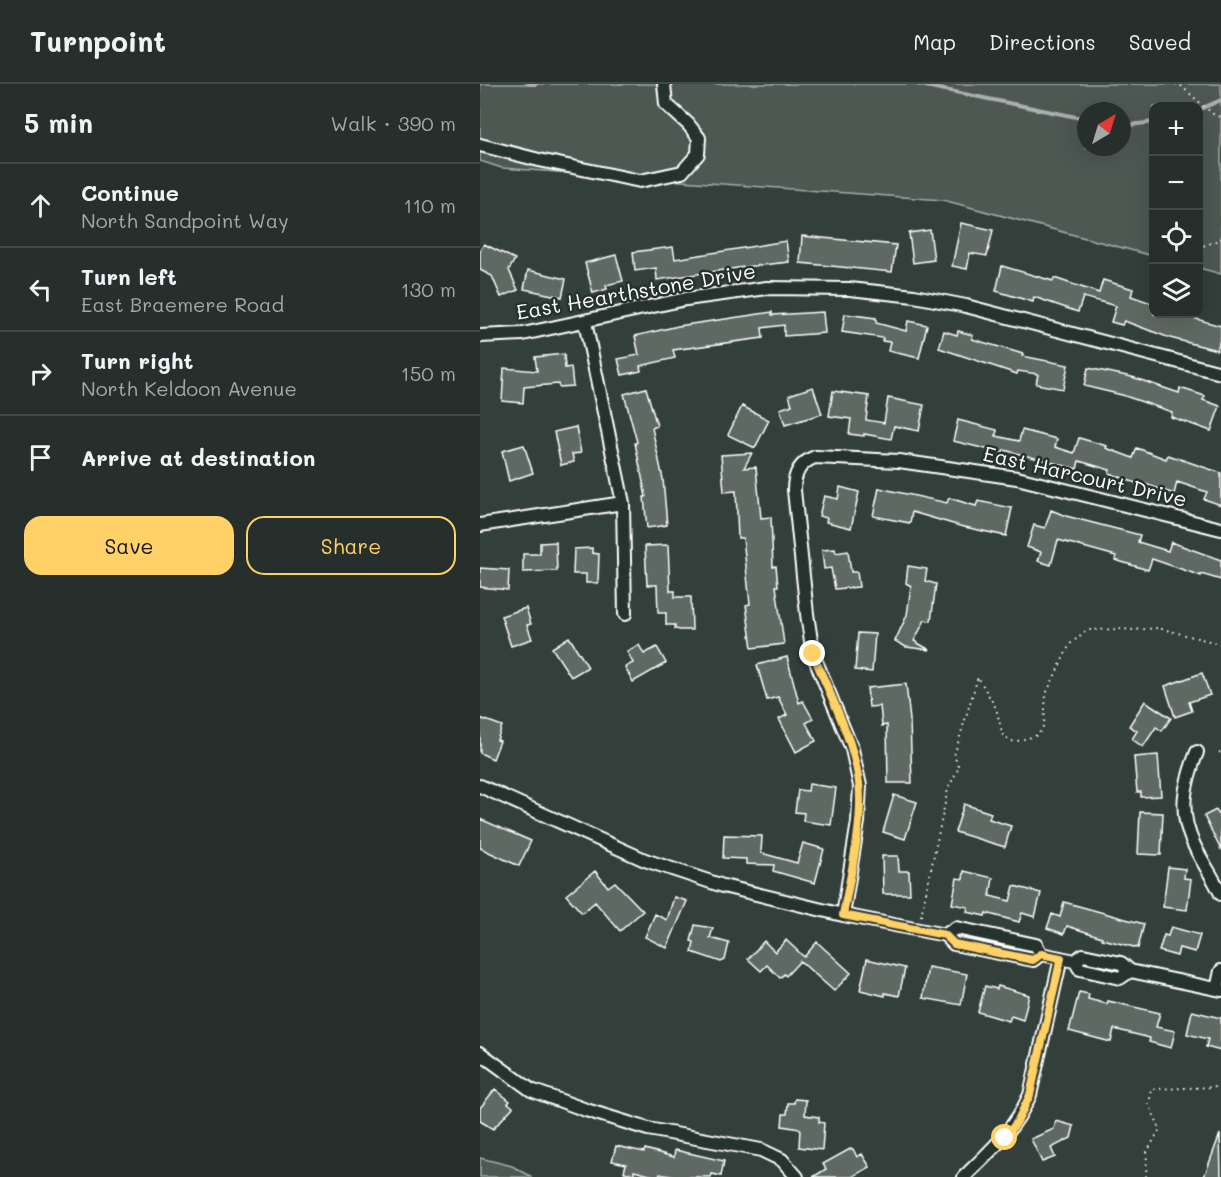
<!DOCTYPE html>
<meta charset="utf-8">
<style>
:root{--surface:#262f2c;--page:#2e3734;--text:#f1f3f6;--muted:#a4a9a9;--line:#424a48;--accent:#ffd166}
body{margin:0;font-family:Mali,sans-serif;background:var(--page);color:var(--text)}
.controls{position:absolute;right:18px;top:18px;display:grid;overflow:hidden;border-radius:12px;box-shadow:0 6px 24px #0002}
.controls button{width:54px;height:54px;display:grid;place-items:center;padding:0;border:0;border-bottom:2px solid var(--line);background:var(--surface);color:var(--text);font:30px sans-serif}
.compass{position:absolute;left:597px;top:18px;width:54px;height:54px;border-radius:50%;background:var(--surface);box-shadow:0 6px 24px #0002;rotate:38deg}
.stop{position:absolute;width:18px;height:18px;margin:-14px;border:4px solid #ffd166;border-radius:50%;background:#fff}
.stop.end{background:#ffd166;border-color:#fff;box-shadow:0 2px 6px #0008}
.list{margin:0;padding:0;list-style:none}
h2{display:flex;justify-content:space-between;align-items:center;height:78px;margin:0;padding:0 24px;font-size:26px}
h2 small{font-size:20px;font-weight:400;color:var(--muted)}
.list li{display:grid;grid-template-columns:39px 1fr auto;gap:18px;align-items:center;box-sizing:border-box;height:84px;padding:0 24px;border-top:2px solid var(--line)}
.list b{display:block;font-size:22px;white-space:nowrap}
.list p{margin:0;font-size:20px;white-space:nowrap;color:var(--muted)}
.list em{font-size:20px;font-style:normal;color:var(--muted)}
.actions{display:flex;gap:12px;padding:18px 24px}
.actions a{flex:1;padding:14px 0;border:2px solid var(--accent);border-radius:18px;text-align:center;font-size:21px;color:var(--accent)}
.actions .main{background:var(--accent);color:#111}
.icon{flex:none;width:33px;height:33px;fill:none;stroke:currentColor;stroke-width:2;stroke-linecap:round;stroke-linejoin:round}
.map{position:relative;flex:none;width:741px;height:1093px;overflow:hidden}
header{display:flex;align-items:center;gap:36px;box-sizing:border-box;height:84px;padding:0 30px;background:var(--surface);border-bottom:2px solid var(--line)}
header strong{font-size:28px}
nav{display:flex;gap:33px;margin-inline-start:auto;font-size:21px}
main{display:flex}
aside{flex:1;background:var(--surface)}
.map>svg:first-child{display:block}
.green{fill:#4d5853;stroke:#a6aca9;stroke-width:1.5;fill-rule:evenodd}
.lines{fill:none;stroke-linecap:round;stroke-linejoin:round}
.stream{stroke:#abb0ae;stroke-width:4}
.building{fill:#5f6964;stroke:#fff;stroke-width:1.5}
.minor-casing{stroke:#fff;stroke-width:16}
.path{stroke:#fff;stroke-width:2;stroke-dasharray:1.5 4.5;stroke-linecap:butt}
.minor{stroke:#26332d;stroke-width:12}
.route{stroke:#ffd166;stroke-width:8}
.labels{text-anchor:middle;stroke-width:5;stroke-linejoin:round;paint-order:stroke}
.street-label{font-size:21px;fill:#fff;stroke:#26332d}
</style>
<header>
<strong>Turnpoint</strong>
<nav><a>Map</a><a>Directions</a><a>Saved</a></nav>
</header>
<main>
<aside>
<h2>5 min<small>Walk · 390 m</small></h2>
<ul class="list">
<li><svg class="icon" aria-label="ahead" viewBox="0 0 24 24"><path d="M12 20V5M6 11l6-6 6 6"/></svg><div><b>Continue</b><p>North Sandpoint Way</p></div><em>110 m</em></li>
<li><svg class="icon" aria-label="left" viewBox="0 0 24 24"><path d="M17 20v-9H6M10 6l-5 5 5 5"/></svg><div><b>Turn left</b><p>East Braemere Road</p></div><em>130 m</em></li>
<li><svg class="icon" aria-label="right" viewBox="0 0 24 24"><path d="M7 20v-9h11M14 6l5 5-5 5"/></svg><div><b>Turn right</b><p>North Keldoon Avenue</p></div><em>150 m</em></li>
<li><svg class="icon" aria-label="arrive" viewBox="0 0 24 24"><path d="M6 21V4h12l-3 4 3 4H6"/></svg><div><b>Arrive at destination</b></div></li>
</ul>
<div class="actions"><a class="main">Save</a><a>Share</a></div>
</aside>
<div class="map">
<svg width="741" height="1093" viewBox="0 0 741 1093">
<rect width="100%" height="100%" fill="#333f3a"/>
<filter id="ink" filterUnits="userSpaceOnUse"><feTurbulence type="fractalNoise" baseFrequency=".0167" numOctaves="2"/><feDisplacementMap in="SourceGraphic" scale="12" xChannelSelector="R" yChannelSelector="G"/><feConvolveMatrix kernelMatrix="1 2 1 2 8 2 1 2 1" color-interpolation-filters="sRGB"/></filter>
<g filter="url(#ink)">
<path class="green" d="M0 0H741V190L719 184 718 22H674L673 172 463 116 22 84 0 77ZM606 27H642V63H606Z
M0 1074 32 1082 52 1093H0Z"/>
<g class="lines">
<path class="stream" d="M48 0H56
M436 0 606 35
M718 26 741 16
M642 42 674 38"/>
</g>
<path class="building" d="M481 139 513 146 507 172 490 169 487 185 472 182Z
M450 146 454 176 433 179 429 149Z
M322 152 416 161 412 188 320 179Z
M306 157 309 178 264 183 177 196 176 184 155 187 153 168 193 163 195 175Z
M4 160 35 175 29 186 38 206 21 213 12 192 0 186V167Z
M136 171 143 197 126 201 127 205 113 209 105 179Z
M522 182 573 197 574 194 619 209 623 196 653 205 651 212 674 220V230H699L741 242V252L737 266 690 254 644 237 642 241 631 238 636 222 603 213 598 228 554 213 553 218 516 207Z
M48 186 86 195 82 213 44 205Z
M292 228V231L343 228 345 249 304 252V241L282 244 283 254 193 266 195 274 160 282 161 287 142 291 138 275 159 271 155 252 198 242Z
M365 230 396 234V239L426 247 428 237 447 241 439 274 408 267 410 258 402 257 403 254 362 248Z
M464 247 477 251 478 247 493 251 492 255 543 270 542 272 588 281 583 305 556 300 558 290 538 287 537 290 459 264Z
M84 270 85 284 91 283 93 302 79 303 78 300 44 303 43 319 22 317 24 284 57 287 55 273Z
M608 284 652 293 699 309 700 304 725 312 723 316 740 322 731 347 691 333 692 328 642 311 604 302Z
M333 303 342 330 305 341 300 325 312 321 309 311Z
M166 304 177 342 172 344 183 395 187 441 167 444 164 413H166L155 359 157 358 144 310Z
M353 307 389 312 386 336 404 339 408 314 444 321 439 347 414 342 411 355 384 350V352L369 350 371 335 349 332Z
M262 322 289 336 275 364 248 351Z
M478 336 517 346 516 352 539 357 542 346 577 355 575 363 594 369 599 354 627 362 626 364 653 374 657 364 686 375 688 371 741 389V421L724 415 727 408 697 398 694 410 665 400 664 402 629 389 630 386 599 377 597 385 524 366 523 369 473 357Z
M96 343 101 369 92 370 94 378 81 381 74 348Z
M44 361 53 389 29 397 22 367Z
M272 369 264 384 276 383 281 434 291 433 293 483 296 482 298 502H296L304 560 272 564 266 521 270 520 263 454H258L256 407 244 408 241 371Z
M360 403 379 408 371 444 346 438 347 434 339 432 344 412 358 415Z
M399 404 467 419 469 414 496 422 498 417 532 424 526 452 480 442 432 428 430 439 393 432Z
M571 426 586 432 660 451 658 458 688 467 691 458 741 476V496L721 490V492L672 475 668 486 635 476 636 472 578 456 571 481 558 477 561 468 547 463 554 441 565 444Z
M76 458 77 487 43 488V470H60V459Z
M188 461 190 507H195V513H211L212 546H200L195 545V541H186V529H178L177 501H167L165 462Z
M112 464V469L119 470 118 499H106V490H93L94 465Z
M355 465 356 469 368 467 371 488H377L379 503 355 505 351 484 344 485 342 466Z
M428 482 447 485 445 497 456 500 451 537 445 536 434 557 450 566 426 563 415 557 427 531 431 502 426 499Z
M0 484 29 486 28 506 0 503Z
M46 524 51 540 47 541 52 555 31 562 21 532Z
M378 549 395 550 392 588 375 586Z
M89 553 108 583 91 593 72 564Z
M159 561 164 570 177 563 186 579 153 598 145 583 153 579 147 567Z
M307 573 319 619 323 617 333 635 326 639 336 657 316 668 299 635 307 631 298 613 287 616 277 581Z
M722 589 730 611 709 618 712 627 695 633 685 602Z
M426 600 430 636 432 699H408L407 641 402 642 400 622 389 623 387 604Z
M665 617 691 634 682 647 676 643 663 663 652 655 657 647 649 642Z
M0 634 22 642 17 656 20 657 13 675 0 669Z
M678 671 681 712 661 713V708H657L654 673Z
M329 700 356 704 351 741 323 737 324 729 315 728 318 706 328 707Z
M414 711 437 718 425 755 403 748Z
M484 720 511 729 509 735 531 742 525 763 475 748Z
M736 726 741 734V766L724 732Z
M660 728 683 729 681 771 658 770Z
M0 735 51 757 39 782 0 764Z
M244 751 282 752 281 769 317 779 323 759 344 765 335 799 293 787 294 781 266 780V775L243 774Z
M402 772H418L419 787H429L430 810H403Z
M688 783 705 785 704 794 711 795 707 826 683 823Z
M115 787 128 803 135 798 163 827 140 847 115 818 102 829 86 811Z
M484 787 513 794 510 812 530 817 534 802 561 809 555 833 542 829 539 838 506 829 505 832 487 828 488 823 472 820 477 794 483 795Z
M194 813 207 817 187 864 165 853 175 830 187 836Z
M584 818 664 840 658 864 622 855V853L587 842 584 850 567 844 572 830 580 833Z
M215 841 233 844 230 854 249 859 245 876 241 878 212 868 214 858 211 857Z
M691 843 720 851 715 868 699 864 697 872 679 867 684 851 688 852Z
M306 856 324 873 337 858 371 889 354 907 320 877 306 892 304 890 300 894 287 881 281 887 268 875 284 857 295 868Z
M387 875 425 884 419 912 405 909V912L380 906Z
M448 883 487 890 481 921 443 914Z
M505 902 517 905 518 902 549 911 543 936 531 932 529 937 498 928Z
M599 908 609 910 608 915 627 920 628 917 680 929 676 943 695 947 691 964 669 958 670 954 634 945 631 958 589 947Z
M712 927 741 934V967L726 963 728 955 707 950Z
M15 1005 30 1017 28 1019 33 1023 13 1045 0 1037V1024Z
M315 1015 326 1016 325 1031 339 1033V1038L344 1039 342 1066 319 1063 320 1045 302 1042 303 1030H307L308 1019H314Z
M576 1037 594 1042 591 1054 571 1064 575 1073 562 1078 551 1055 574 1045Z
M740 1050 741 1093H724Z
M136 1062 164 1068 165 1065 194 1073 195 1066 244 1077 241 1092 232 1090 231 1093H196L180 1090 178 1093 154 1087V1090L144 1088 146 1080 132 1077Z
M370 1065H373L377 1073 382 1070 390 1083 372 1093H333L346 1085 343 1080Z"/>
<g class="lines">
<g class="minor-casing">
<path id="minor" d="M0 61 59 76 160 97 202 88 218 70 219 54 208 40 186 20 184 0
M105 238 143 419 145 530
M0 252 43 250 206 215 287 204 370 205 434 212 486 222 741 289
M0 441 143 419
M717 668C704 701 698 728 714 761 722 778 733 793 741 810
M0 702 165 776 243 802 363 831 465 851 474 860 553 876 561 870 595 877
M363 831 378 738 380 702 372 665 333 570 327 530 314 406C314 390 319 379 335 373L419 377 537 394 741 445
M465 851 476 844 556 861 561 870
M595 877 603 871 641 879 650 887 741 906
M595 877 600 885 640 894 650 887
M737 905 741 887
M0 969 51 1006 106 1026 168 1045 281 1066 302 1076 317 1093
M484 1093C511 1067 535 1045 550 1011L581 874"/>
</g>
<path class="path" d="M695 0 701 2 733 30 741 34
M669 144 674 147
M718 164 741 155
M739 668 741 669
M441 832 468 705 479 683 474 672 498 593 516 624 523 652 534 658 558 651 564 641 566 610 590 560 607 546 642 545 654 546 678 544 741 560
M666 1093 667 1068 680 1045 669 1020 672 1005 741 1003"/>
<use href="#minor" class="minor"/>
</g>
</g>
<g class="lines" filter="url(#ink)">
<path class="route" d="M333 570C350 611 374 656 379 699 384 737 370 793 363 831L465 851 474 860 553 876 561 870 581 874 550 1011 537 1038 525 1054"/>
</g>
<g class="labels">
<g class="street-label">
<text transform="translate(156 208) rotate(-10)" y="7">East Hearthstone Drive</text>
<text transform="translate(605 393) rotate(13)" y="7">East Harcourt Drive</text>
</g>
</g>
</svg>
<div class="controls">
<button>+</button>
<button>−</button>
<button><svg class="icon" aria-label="locate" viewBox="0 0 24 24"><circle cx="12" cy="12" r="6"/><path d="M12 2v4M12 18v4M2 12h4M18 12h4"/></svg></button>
<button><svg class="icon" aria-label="layers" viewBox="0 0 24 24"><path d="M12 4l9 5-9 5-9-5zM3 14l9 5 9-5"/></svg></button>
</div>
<svg class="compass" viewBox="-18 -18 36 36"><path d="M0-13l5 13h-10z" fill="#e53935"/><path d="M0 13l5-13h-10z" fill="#a4a9a9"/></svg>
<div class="stop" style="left:525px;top:1054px"></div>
<div class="stop end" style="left:333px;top:570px"></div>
</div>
</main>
